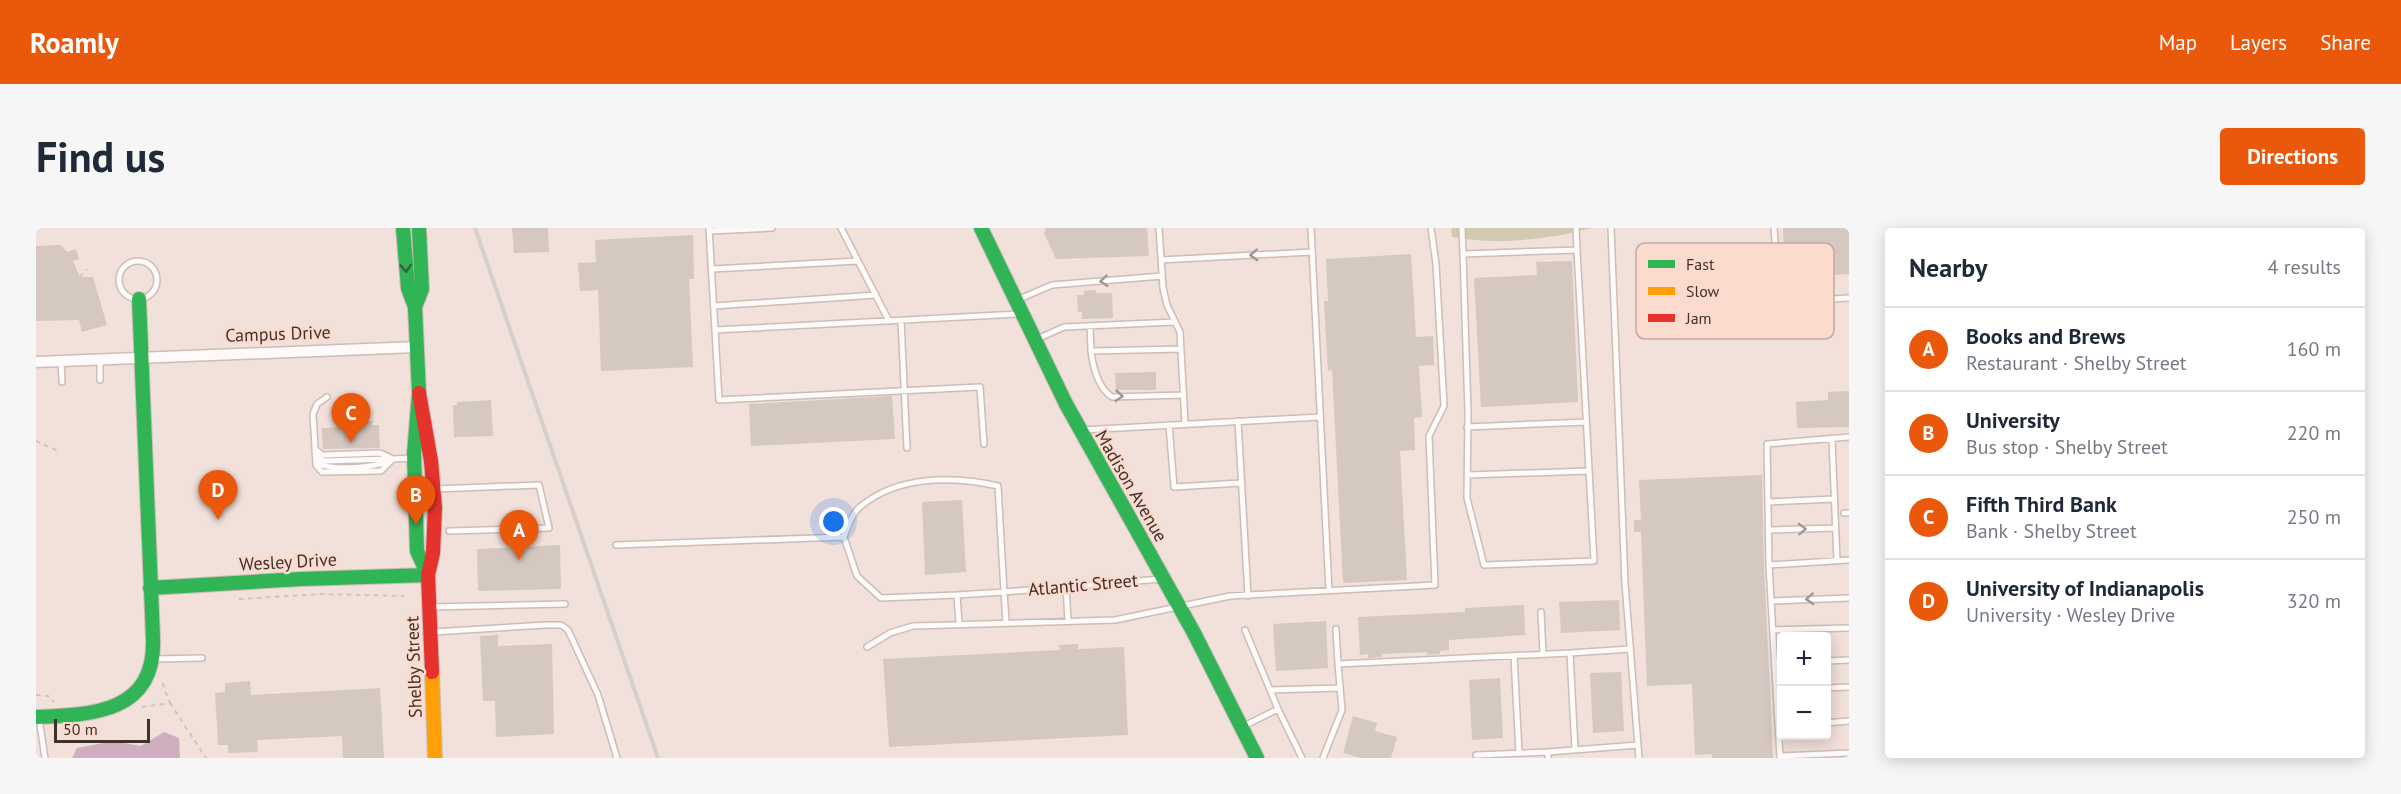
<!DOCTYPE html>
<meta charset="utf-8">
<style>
:root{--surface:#fff;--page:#f6f6f7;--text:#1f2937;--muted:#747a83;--line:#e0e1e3;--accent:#ea580c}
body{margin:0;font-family:"PT Sans",sans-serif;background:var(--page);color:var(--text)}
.controls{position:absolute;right:18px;bottom:18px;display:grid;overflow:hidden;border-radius:6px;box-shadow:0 3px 15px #0003}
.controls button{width:54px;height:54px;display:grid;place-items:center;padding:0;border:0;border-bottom:2px solid var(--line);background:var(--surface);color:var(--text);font:30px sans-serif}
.scale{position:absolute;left:18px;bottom:15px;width:96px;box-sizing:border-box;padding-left:6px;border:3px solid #41312b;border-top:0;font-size:16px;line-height:21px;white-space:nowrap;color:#41312b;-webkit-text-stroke:4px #fcdbcf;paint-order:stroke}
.you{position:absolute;left:798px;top:294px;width:21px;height:21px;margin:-15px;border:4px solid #fff;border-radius:50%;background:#1a73e8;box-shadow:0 0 0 9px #1a73e833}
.badge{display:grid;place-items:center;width:39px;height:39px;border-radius:50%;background:var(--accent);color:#fff;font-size:20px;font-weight:700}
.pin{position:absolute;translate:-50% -50px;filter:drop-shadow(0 2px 3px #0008)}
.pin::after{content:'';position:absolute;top:32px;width:21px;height:18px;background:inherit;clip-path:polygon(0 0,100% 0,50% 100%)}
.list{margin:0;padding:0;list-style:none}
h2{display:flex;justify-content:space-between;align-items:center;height:78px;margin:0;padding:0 24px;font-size:26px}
h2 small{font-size:20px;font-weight:400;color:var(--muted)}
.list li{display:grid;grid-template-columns:39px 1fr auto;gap:18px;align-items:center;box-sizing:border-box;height:84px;padding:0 24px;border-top:2px solid var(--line)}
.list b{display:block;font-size:22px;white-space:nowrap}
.list p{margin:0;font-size:20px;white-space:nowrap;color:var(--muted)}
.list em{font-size:20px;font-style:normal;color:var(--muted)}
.map{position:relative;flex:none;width:1813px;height:530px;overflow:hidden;border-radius:6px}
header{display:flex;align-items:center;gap:36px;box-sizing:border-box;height:84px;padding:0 30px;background:var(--accent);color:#fff}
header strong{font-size:28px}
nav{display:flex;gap:33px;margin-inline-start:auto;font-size:21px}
.intro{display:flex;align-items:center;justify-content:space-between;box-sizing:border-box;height:144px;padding:0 36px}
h1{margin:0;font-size:42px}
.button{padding:15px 27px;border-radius:6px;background:var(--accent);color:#fff;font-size:21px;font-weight:700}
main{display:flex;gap:36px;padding:0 36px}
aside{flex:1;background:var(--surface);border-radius:6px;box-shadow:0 3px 15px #0003}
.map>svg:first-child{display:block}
.green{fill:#d3c9b3}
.water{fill:#cfaebf}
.building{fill:#d5c8c0}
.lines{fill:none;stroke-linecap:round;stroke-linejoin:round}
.lane-casing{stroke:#ccbdb7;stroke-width:8}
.street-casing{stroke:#ccbdb7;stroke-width:13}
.fast-casing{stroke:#ccbdb7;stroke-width:16}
.slow-casing{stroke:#ccbdb7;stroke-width:16}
.jam-casing{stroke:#ccbdb7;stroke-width:16}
.path{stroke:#ccc5c3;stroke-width:2;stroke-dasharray:4.5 4.5;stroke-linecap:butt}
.lane{stroke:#fdfaf9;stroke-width:5}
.street{stroke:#fdfaf9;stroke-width:10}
.fast{stroke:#30b455;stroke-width:14}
.slow{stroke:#ff9f0a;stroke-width:14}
.jam{stroke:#e5322d;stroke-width:14}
.rail{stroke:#d5d0cd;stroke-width:4}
.oneway{stroke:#9f9692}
.oneway2{stroke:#3b5f3a}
.labels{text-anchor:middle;stroke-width:5;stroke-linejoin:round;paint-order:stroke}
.street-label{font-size:18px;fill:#41312b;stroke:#fcdbcf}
.key{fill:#fcdbcf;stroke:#c4a89e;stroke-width:1.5}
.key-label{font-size:16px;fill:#41312b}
</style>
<header>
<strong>Roamly</strong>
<nav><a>Map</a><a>Layers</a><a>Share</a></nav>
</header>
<div class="intro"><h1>Find us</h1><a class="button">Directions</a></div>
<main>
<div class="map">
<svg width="1813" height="530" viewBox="0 0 1813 530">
<rect width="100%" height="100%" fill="#f2e0da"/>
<path class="green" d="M1415 0H1555C1513 12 1459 17 1416 9Z"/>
<path class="water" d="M128 504 143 510 144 530H36L41 520 78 513 105 518Z"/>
<path class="building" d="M476 0H512L513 24 478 25Z
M1010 0H1111L1113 28 1020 31 1008 5Z
M1747 0H1813V46L1753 49 1752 35H1748Z
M657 7 658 51H653L657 139 565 143 562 62 544 63 542 35 560 34 559 12Z
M25 17 31 24 40 21 43 31 37 33 44 49H57L71 97 46 104 43 92 0 93V18Z
M1375 26 1380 109 1397 108 1398 137 1383 138 1386 189 1378 190 1379 222 1364 223 1371 352 1307 355 1296 142 1292 143 1288 73H1292L1290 31Z
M1536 33 1542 174 1445 179 1438 50 1501 47 1500 34Z
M1060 62V65H1076L1077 90 1046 91V84H1042L1041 67H1048V63Z
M1120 144V162H1080L1079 145Z
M1813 163V199L1761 200 1760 174 1792 172V164Z
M856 168 859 211 715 218 713 176Z
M455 172 457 208 418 209 417 177H421V174Z
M337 193 336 197H343L344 220 287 221 286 200 311 199V194Z
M1726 247 1728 337 1737 530H1676V526L1659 527 1656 456 1611 458 1605 304H1598V292H1605L1603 252Z
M926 272 930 344 889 347 886 274Z
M524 317 525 361 442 363 441 321Z
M1583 372 1584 402 1525 405 1523 374Z
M1488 377 1489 407 1413 412V422L1404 423V426L1391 427V424L1346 426V429L1332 430V426L1324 427 1322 389 1429 384V380Z
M1290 393 1292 440 1240 443 1237 396Z
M462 407V418L516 416 518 506 460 509 459 473H447L444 408Z
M1042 416V421L1088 419 1092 507 853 519 847 431 1024 422 1023 417Z
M1585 444 1588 503 1557 505 1554 445Z
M1464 450 1467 510 1436 512 1433 452Z
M214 453 215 467 344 460 348 530H307L306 508 221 512 222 524 192 525V517H182L179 465 189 464V455Z
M1317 488 1341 495 1339 503 1361 509 1355 530H1325L1307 525Z"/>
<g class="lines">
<g class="lane-casing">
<path id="lane" d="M673 0 679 102 982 86
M805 0 853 93
M1123 0 1127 60 1131 77 1144 104 1149 196
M1275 0 1293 363
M1426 0 1427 26 1541 22 1540 0
M1575 0 1589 355 1603 530
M1738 0 1743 68 1759 73 1813 70
M674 3 736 0
M1427 26 1432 184 1431 270 1448 337 1558 333 1541 22
M1125 32 1276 24
M83 52a19 19 0 1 1 38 0a19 19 0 1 1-38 0Z
M676 41 822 33
M981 72 1016 57 1126 48
M678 78 840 67
M865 93 871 220
M1054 98 1055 123 1145 121
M679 102 683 172 944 159 948 216
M999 112 1028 99 1139 94
M1055 123C1057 139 1062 160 1076 169L1147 167
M64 131V152
M25 132 26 154
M291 169 281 176 277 186 280 237 286 244 345 243 357 231 376 230
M1202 193 1212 368
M1133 197 1138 259 1205 255
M1431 199 1550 194
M1046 202 1284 189
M1796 211 1801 333
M280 222 286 227 344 225 357 231
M280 228 288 233 353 231
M281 234C292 244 340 239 353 233
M1431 247 1553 243
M399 261 503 257 513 300 413 303
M1732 274 1798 271
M1808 285H1813
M1733 302 1799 300
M808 309 821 348 845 370 921 367 923 395
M580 317 808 309C812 298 816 285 825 278 863 247 918 248 962 258L968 364 921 367
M1733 337 1813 332
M1030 358 1032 393
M1735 373 1813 370
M395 379 529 376
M1505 384 1507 426
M970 394 968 364 1125 351
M1300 401 1302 436
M1737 402 1813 400
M397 404 510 397H525L532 402 562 467 581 530
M831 419 854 405 877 398 1079 392 1194 368 1399 357 1393 208 1408 178 1400 36 1395 0
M1478 428 1483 525
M119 431 166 430
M1790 433 1813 432
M1790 460 1813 459
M1234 462 1304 460
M1242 481 1266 530
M3 490 9 530
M1790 495 1813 493
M1208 498 1242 481 1209 402
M1539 522 1534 425 1594 421
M1440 527 1512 524
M1744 528 1813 525
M1287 530 1306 482 1302 436 1534 425
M1512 530V524L1602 517
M1744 530 1733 337 1731 216 1813 209"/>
</g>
<g class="street-casing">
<path id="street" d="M0 134 381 119"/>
</g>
<g class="fast-casing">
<path id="fast" d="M367 0 372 60 379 79 383 165 378 226 381 323 392 347
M945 0 1030 176 1158 405 1221 530
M379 79 386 61 383 0
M114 360 265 351 392 347
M0 489C58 487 120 484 117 410L103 71"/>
</g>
<g class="slow-casing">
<path id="slow" d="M396 444 399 530"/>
</g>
<g class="jam-casing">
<path id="jam" d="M383 165 395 233 399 279 397 325 392 347 396 444"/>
</g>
<path class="path" d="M44 49 51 41
M0 213 22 223
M203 371 286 366 368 368
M0 467 12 468 18 474
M134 475 170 530
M106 479 134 475 126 454"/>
<use href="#lane" class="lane"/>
<use href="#street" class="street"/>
<use href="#fast" class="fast"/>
<use href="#slow" class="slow"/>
<use href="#jam" class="jam"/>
<path class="rail" d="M439 0 622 530"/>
</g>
<defs><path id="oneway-chevron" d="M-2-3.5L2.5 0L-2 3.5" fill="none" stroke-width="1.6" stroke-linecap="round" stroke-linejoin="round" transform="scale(1.5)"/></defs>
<g class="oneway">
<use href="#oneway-chevron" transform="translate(1218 27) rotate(177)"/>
<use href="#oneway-chevron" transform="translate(1068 53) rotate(175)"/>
<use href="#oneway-chevron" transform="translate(1083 168) rotate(5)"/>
<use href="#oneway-chevron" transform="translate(1766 301) rotate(-2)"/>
<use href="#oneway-chevron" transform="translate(1774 371) rotate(177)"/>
</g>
<use class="oneway2" href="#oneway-chevron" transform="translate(370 40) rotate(86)"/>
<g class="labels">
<g class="street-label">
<text transform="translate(242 106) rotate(-2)" y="6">Campus Drive</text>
<text transform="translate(1095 258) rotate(60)" y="6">Madison Avenue</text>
<text transform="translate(252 334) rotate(-3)" y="6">Wesley Drive</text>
<text transform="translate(1047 357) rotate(-5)" y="6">Atlantic Street</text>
<text transform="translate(378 439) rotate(-92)" y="6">Shelby Street</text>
</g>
</g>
<rect x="1600" y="15" width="198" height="96" rx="9" class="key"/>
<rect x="1612" y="32" width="27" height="8" fill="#30b455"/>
<rect x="1612" y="59" width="27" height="8" fill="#ff9f0a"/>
<rect x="1612" y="86" width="27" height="8" fill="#e5322d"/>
<g class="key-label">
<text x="1650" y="42">Fast</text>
<text x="1650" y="69">Slow</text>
<text x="1650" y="96">Jam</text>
</g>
</svg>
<div class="controls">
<button>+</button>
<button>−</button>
</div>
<div class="scale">50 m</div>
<div class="you"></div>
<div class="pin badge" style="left:483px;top:332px">A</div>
<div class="pin badge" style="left:380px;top:297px">B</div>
<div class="pin badge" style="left:315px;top:215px">C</div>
<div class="pin badge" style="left:182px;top:292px">D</div>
</div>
<aside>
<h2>Nearby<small>4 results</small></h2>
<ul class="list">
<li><span class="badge">A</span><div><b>Books and Brews</b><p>Restaurant · Shelby Street</p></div><em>160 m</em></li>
<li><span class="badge">B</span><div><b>University</b><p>Bus stop · Shelby Street</p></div><em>220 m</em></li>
<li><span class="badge">C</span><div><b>Fifth Third Bank</b><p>Bank · Shelby Street</p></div><em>250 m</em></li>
<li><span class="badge">D</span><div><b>University of Indianapolis</b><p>University · Wesley Drive</p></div><em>320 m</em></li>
</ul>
</aside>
</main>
